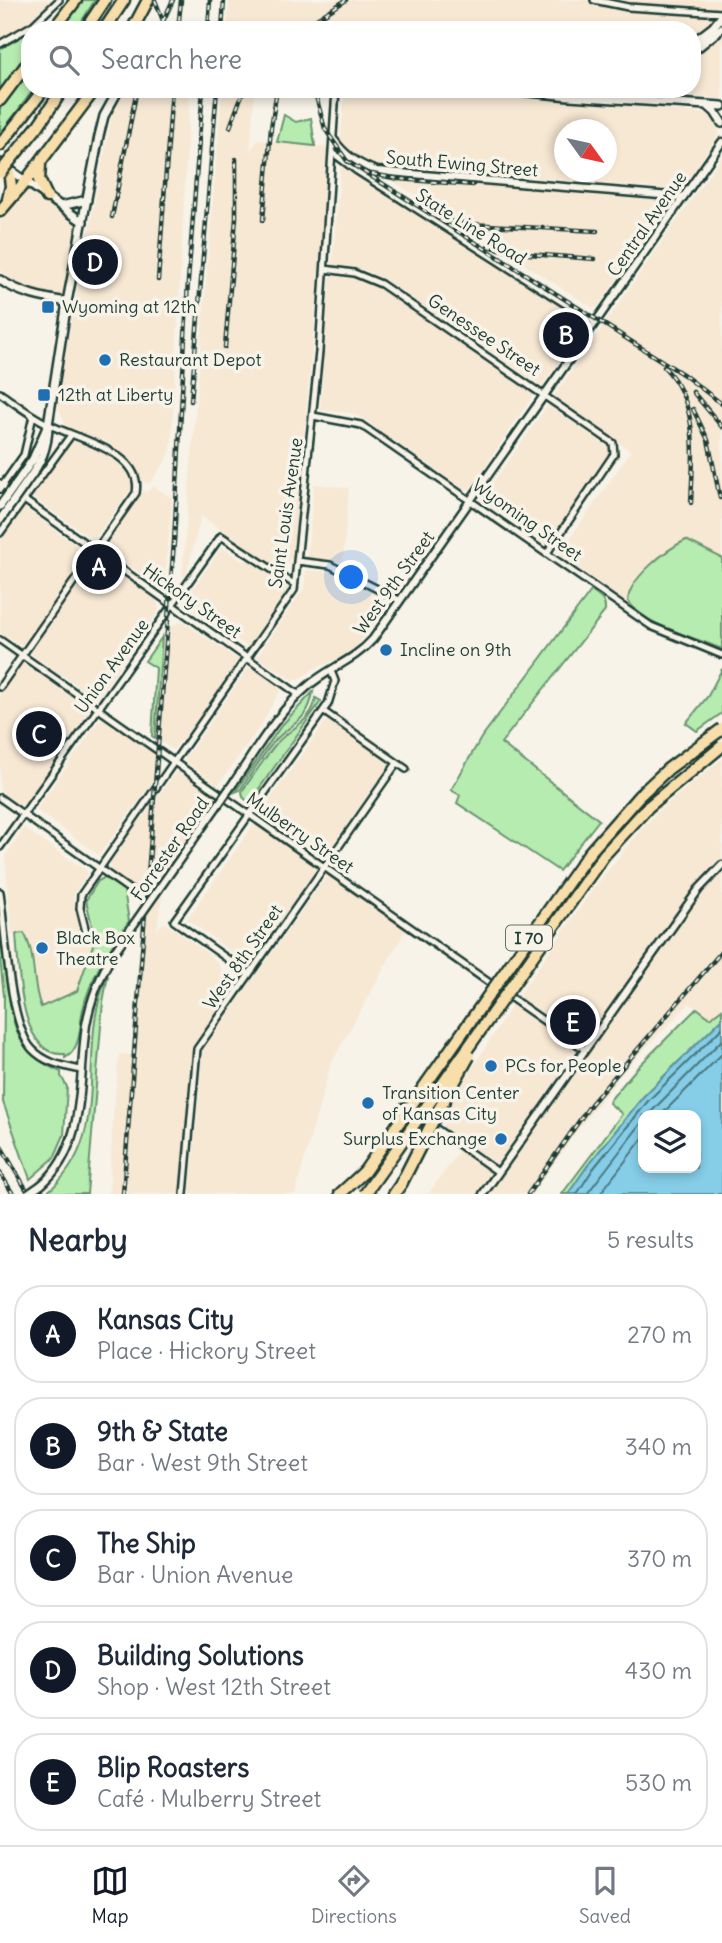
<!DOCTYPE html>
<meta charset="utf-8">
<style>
:root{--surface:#fff;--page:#f6f6f7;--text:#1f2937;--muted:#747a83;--line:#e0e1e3;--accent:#111827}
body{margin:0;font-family:Delius,sans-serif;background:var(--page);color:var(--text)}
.controls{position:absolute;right:21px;bottom:21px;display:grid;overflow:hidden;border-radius:14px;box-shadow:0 4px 10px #0003}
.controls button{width:63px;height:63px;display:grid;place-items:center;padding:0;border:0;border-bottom:2px solid var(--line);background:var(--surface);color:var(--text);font:35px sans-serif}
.compass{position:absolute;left:554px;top:119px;width:63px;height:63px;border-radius:50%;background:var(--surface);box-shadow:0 4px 10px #0003;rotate:123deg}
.you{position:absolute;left:352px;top:578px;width:24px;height:24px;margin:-18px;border:5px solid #fff;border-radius:50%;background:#1a73e8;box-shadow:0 0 0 10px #1a73e833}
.badge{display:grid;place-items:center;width:46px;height:46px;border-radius:50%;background:var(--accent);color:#fff;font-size:23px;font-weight:700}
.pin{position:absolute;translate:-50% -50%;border:4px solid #fff;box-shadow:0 2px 7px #0006}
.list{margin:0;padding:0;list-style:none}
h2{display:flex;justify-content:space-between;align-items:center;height:91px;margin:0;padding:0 28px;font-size:30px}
h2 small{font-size:23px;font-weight:400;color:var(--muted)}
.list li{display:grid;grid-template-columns:46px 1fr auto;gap:21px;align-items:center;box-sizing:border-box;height:98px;margin:0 14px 14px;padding:0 14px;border:2px solid var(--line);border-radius:28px}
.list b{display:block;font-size:26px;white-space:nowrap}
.list p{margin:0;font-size:23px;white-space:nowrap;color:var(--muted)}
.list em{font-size:23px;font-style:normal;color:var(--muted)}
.icon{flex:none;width:38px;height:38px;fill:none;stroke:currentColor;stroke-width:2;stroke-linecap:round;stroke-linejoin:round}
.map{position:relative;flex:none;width:722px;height:1194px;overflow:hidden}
.search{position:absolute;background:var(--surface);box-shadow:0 4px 10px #0003;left:21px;right:21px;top:21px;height:77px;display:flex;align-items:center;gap:18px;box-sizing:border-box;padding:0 24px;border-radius:28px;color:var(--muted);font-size:26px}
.sheet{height:651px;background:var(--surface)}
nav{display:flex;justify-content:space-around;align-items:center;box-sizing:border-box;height:98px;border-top:2px solid var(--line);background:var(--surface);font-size:19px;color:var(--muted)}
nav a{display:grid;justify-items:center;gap:4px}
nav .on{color:var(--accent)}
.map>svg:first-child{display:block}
.built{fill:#f7e8d4;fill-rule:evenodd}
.green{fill:#b6ecaf;stroke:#6a9472;stroke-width:2}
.water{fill:#86cde8;stroke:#5d93a0;stroke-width:2;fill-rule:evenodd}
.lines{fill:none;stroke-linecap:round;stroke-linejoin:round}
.shore{stroke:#48777c;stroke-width:2}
.minor-casing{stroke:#1f3d34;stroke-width:10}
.tertiary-casing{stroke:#1f3d34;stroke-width:11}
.secondary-casing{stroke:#1f3d34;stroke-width:12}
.motorway-casing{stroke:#1f3d34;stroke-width:15}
.minor{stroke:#f7f3e8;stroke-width:5}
.tertiary{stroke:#f7f3e8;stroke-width:6}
.secondary{stroke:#f7f3e8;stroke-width:7}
.motorway{stroke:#f8deab;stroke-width:10}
.rail-casing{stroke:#1f3d34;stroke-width:4.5}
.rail{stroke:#f7f3e8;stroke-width:2;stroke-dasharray:5;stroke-linecap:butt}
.tertiary-bridge-casing{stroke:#1f3d34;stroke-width:11;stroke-linecap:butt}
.secondary-bridge-casing{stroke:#1f3d34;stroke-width:12;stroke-linecap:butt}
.motorway-bridge-casing{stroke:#1f3d34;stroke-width:15;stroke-linecap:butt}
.tertiary-bridge{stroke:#f7f3e8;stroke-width:6}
.secondary-bridge{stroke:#f7f3e8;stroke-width:7}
.motorway-bridge{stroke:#f8deab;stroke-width:10}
.poi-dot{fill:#1f6fb2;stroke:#f7f3e8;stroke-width:2.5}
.labels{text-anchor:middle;stroke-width:7;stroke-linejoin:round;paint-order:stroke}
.shield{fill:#f7f3e8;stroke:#60746a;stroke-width:2}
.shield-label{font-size:16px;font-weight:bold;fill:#1f3d34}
.street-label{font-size:18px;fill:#1f3d34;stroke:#f7f3e8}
.poi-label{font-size:18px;fill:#1f3d34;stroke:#f7f3e8;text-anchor:start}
</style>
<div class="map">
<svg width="722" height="1194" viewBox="0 0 722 1194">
<rect width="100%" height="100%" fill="#f7f3e8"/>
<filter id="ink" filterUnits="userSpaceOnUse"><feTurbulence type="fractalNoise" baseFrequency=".0143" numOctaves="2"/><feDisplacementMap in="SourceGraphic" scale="14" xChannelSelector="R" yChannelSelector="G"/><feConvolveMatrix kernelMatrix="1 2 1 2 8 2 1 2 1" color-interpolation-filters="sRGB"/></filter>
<g filter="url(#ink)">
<path class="built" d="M0 0H55L33 21 0 40Z
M229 0H722V7H717L715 21 692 40V30H227Z
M722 36V99L657 93V89H692V58Z
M127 89H190L171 450 167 459 149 484 142 481 134 465 121 452 103 440 78 434 66 427 58 405 59 383 111 119 118 100Z
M222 89H255L250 151 258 140 330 148 293 557 285 566 274 565 201 516 186 576H182Z
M345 89H397L445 93 447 89 504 97 705 113 714 118 719 131 717 137 684 185 669 189 368 165 343 150 340 146ZM564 130H606V172H564Z
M722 156V649L651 620 561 556V551L631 451 554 396Z
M341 163 588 321 542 386 385 280 365 270 332 264Z
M398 177 664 201 667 206 598 307 593 308 396 183 394 180Z
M25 189 78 226 66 290 61 295 28 289 0 271V215Z
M332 276 364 279 373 283 534 394 470 489H464L363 419 352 413 320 410 330 278Z
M548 405 611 449 551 540 546 544 484 502 482 498Z
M71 440 98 449 119 463 134 482 133 486 94 540 33 498V494Z
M314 484 349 488 343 562 307 558Z
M153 486 172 498 164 590 104 547 142 492 149 491Z
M25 508 88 554 25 644 21 646 0 633V541L22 509Z
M222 547 244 562 247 559 288 589 248 647 183 603Z
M98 561 157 600 159 610 97 699 34 656 31 652 68 595Z
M306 570 339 573 383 593 393 599 357 646 340 658 316 668 299 679 293 680 257 657 304 588Z
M182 621 239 660 182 741H180L173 750 155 738 162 637 165 629Z
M23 663 90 710 26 802 19 805 0 791V693Z
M249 667H252L279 685 281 689 261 725 219 784H216L184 760Z
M104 718 155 754 152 783 99 855 36 810 99 721Z
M327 720 390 764 323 858 260 813Z
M722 759V860L696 887 589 1038 582 1040 518 996 593 889 640 830 664 806Z
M178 771 216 797 166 870 157 929 164 922 210 955 217 962 232 988 192 1049 180 1194H109L113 1118 119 1054 136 1055 147 918 142 917 143 894 112 872 110 861 175 773Z
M254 824 317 868 253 959 249 961 230 951 187 919Z
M24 828 88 872 75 892 73 899 84 941 95 938 77 990 42 1007 37 997 29 942 24 933 12 935 5 856Z
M722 870V1009L710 1018 690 1003 627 1067 576 1132 532 1194H489L706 885Z
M327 875 406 929 331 1063 295 1194H190L203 1050Z
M512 1005 575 1049 576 1052 501 1161 497 1164 443 1127 452 1101Z
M460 1150 490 1171V1178L479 1194H428Z"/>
<path class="green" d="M81 0H95L76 30H58Z
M30 32V54L0 93V49Z
M30 67V89H34L0 134V105Z
M284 115 296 122 311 118 315 146 277 142Z
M686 540 722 558V649C695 637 644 626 628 601 628 579 667 549 686 540Z
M591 591C600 597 606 600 605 611L501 743 599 820 559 871 457 803 460 795 451 790 481 738Z
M162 637 155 738 152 736 156 668 145 661Z
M722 669V713L697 731 686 723 708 696Z
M313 692C308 724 290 722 273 743 261 758 251 774 240 790L235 792 281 726Z
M316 698 321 701 249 803 243 797 242 791C253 776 264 759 276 744 290 727 311 724 316 698Z
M104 878 124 890 129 921C110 949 91 975 83 1009 79 1025 82 1049 65 1058V1054C18 1058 19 965 16 934L24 933C37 956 31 983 41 1007L77 991 95 939 86 900 98 881Z
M0 924C2 942 5 960 7 979 12 1024 15 1053 61 1072V1076L67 1087 64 1135 54 1158 30 1179 3 1102 4 996 0 959Z
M108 975 103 1002 87 1194H45C118 1137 73 1048 108 975Z
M697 1008 710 1018 722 1009V1019L643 1097 588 1165 568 1194H562L622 1114 609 1103 610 1100 636 1069Z"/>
<path class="water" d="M722 1019V1194H568L588 1165 643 1097ZM643 1115H696V1168H643Z"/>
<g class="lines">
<path class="shore" d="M648 1115 722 1040
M661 1115 722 1054
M577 1194 593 1169 648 1101 722 1028
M587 1194 643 1121
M600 1194 643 1138"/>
<g class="minor-casing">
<path id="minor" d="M594 0 628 7 722 13
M0 44 33 25 59 0
M333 153 357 171 595 323
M325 269 354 273 381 284 613 443 614 454 547 553
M0 393C16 404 32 417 50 425 77 439 144 452 136 493L0 687
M313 416 361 425 651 626 722 655
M0 483 298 694
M0 489 24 455 33 416
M0 513 14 493
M0 533 71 435
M297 561 330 565 399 600
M0 640 584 1049
M323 711 406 769
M0 798 134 893
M0 847 221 536 294 584
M0 892C5 928 9 1024 32 1049 45 1063 63 1066 81 1070
M87 936 80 908 81 895 294 590 319 352 336 89
M249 974 174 921 328 704 335 681 331 671
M404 1106 498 1172
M184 1194 197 1049 397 763"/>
</g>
<g class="tertiary-casing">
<path id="tertiary" d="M334 140C345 156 359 165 377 171L683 197
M234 782C256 750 277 713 307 687 328 668 354 661 373 639L722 142
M41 1185C87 1146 78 1080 86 1025 91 997 100 975 115 951
M483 1194 699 889 722 865"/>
</g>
<g class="secondary-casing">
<path id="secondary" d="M692 43 713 27 722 16
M692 52 722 28
M499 89 569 96 722 106
M707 105 715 112 722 123
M0 163 83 222
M61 206 87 200
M0 280C21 294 43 298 67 302
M20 478 33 459 48 425
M26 483C40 464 48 449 48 425L67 302 99 136 104 116 119 89"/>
</g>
<g class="motorway-casing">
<path id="motorway" d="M53 30 76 0
M85 30 105 0
M104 30 124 0
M132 30 148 0
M0 100 30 60
M0 145 44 89
M40 165 39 180 47 197
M8 199 11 186 9 170
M0 211 25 182 95 89
M340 1194 364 1172
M394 1194 401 1184"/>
</g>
<use href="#minor" class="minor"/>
<use href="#tertiary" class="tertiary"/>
<use href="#secondary" class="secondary"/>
<use href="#motorway" class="motorway"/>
<g class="rail-casing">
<path id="rail" d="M155 0 165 26
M159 30 173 0
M178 30 181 0
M208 30 210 0
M222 30 224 0
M300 30 346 0
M314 89 325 129 347 161 684 375 722 404
M230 127 244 89
M372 174 399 179 473 185
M112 217 137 89
M263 220 271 128 277 89
M446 220 470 224 597 231
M488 246 516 253 595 259
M158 280 172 89
M225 347 236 218V159
M664 367C700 404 693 455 691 503
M693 392 722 427
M191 401 217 89
M693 409 708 440 720 498
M0 1145 29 1194
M0 1173 13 1194
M123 1194 174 542 188 281 203 89
M528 1194 591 1104 722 951"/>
</g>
<use href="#rail" class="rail"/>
<g class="tertiary-bridge-casing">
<path id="tertiary-bridge" d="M115 951 234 782
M28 1194 41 1185"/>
</g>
<g class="secondary-bridge-casing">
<path id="secondary-bridge" d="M0 506 20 478
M0 520 26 483"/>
</g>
<g class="motorway-bridge-casing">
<path id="motorway-bridge" d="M0 173 38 126 63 89
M364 1172 589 853 639 796 668 769 722 729
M401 1184 437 1113 469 1056
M365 1194 604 855 648 807 722 746"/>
</g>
<use href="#tertiary-bridge" class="tertiary-bridge"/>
<use href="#secondary-bridge" class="secondary-bridge"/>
<use href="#motorway-bridge" class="motorway-bridge"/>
</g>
</g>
<g class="poi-dot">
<rect x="41" y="300" width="14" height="14" rx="3.5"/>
<circle cx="105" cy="360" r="7"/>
<rect x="37" y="388" width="14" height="14" rx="3.5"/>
<circle cx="386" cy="650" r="7"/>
<circle cx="42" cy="948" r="7"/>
<circle cx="491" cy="1066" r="7"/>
<circle cx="368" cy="1103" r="7"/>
<circle cx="501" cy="1139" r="7"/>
</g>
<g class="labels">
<rect class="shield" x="506" y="925.5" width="46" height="25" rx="5"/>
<g class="shield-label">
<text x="529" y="944">I 70</text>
</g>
<g class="street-label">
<text transform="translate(462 164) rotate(5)" y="6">South Ewing Street</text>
<text transform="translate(647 224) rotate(-55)" y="6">Central Avenue</text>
<text transform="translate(471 227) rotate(32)" y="6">State Line Road</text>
<text transform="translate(484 335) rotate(34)" y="6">Genessee Street</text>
<text transform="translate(286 513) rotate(-82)" y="6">Saint Louis Avenue</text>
<text transform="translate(527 520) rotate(35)" y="6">Wyoming Street</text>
<text transform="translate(394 583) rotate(-54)" y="6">West 9th Street</text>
<text transform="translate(192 601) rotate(35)" y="6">Hickory Street</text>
<text transform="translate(112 666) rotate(-54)" y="6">Union Avenue</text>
<text transform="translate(300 833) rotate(35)" y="6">Mulberry Street</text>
<text transform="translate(170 849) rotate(-55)" y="6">Forrester Road</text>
<text transform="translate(243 957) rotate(-55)" y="6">West 8th Street</text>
</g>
<g class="poi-label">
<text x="62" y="313">Wyoming at 12th</text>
<text x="119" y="366">Restaurant Depot</text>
<text x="58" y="401">12th at Liberty</text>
<text x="400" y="656">Incline on 9th</text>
<text x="56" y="944">Black Box<tspan x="56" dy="21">Theatre</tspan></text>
<text x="505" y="1072">PCs for People</text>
<text x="382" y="1099">Transition Center<tspan x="382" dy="21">of Kansas City</tspan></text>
<text x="487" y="1145" text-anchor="end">Surplus Exchange</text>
</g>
</g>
</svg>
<div class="controls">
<button><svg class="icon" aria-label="layers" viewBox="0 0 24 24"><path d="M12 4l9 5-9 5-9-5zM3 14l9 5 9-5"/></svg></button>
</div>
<svg class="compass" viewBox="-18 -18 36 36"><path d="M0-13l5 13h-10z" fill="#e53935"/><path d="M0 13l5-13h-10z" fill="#747a83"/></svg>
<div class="you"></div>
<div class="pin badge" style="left:99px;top:567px">A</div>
<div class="pin badge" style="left:566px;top:335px">B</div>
<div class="pin badge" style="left:39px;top:734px">C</div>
<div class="pin badge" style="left:95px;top:262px">D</div>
<div class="pin badge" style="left:573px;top:1022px">E</div>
<div class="search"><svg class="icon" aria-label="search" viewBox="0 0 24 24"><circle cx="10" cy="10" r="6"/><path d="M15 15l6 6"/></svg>Search here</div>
</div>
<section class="sheet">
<h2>Nearby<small>5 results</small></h2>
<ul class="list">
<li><span class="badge">A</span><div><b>Kansas City</b><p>Place · Hickory Street</p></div><em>270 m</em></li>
<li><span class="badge">B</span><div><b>9th &amp; State</b><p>Bar · West 9th Street</p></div><em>340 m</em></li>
<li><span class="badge">C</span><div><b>The Ship</b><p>Bar · Union Avenue</p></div><em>370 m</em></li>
<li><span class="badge">D</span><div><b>Building Solutions</b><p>Shop · West 12th Street</p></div><em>430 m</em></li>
<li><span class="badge">E</span><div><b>Blip Roasters</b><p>Café · Mulberry Street</p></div><em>530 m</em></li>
</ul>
</section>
<nav>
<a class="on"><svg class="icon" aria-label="map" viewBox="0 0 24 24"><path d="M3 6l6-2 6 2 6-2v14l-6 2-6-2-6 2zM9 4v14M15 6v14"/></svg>Map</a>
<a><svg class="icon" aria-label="directions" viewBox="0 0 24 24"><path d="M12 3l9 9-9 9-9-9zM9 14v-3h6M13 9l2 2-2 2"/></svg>Directions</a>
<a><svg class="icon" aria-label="saved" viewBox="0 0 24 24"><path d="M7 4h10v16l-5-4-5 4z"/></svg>Saved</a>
</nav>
